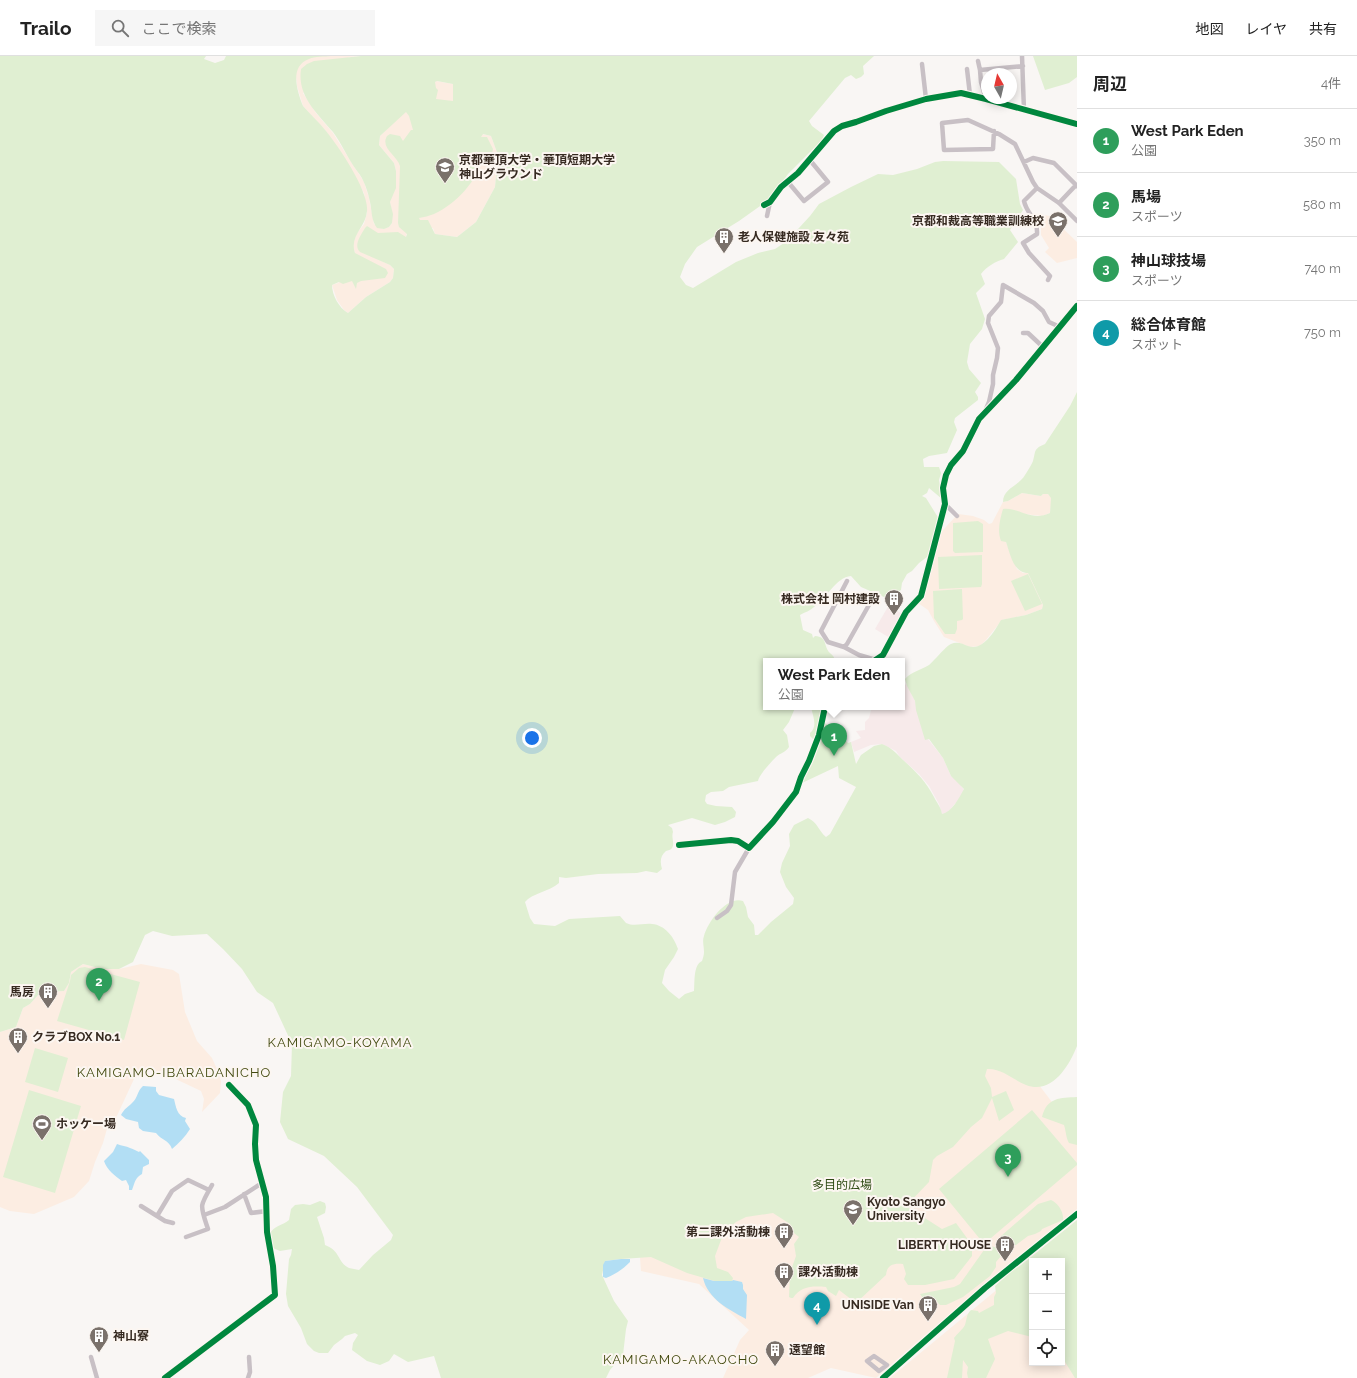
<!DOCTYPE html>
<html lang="ja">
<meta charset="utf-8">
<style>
:root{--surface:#fff;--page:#f6f6f6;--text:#222;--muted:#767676;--line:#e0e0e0;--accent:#1a73e8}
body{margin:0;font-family:Raleway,"Noto Sans JP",sans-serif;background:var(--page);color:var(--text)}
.controls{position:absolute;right:12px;bottom:12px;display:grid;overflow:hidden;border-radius:0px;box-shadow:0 2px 10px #0003}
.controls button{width:36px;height:36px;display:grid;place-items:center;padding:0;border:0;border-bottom:1px solid var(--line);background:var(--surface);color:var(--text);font:20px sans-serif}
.compass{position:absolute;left:981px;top:12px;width:36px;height:36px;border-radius:50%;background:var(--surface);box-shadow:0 2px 10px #0003;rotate:352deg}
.you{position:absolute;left:532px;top:682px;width:14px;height:14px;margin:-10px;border:3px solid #fff;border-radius:50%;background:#1a73e8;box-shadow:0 0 0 6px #1a73e833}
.badge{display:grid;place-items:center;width:26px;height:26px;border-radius:50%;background:var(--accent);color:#fff;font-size:13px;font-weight:700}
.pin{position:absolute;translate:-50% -33px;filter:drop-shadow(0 1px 2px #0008)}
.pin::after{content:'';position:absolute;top:21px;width:14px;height:12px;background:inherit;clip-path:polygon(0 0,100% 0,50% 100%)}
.popup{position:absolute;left:763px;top:602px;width:142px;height:52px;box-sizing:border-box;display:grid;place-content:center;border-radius:0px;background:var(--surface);filter:drop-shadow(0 1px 3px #0005);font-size:13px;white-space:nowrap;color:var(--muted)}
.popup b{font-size:15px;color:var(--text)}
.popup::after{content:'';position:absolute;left:50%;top:100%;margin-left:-8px;border:8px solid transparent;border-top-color:var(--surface)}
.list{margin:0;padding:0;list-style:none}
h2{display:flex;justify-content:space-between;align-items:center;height:52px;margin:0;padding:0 16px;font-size:17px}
h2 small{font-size:13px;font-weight:400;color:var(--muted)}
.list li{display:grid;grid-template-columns:26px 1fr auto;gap:12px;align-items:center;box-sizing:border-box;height:64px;padding:0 16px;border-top:1px solid var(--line)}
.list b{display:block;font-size:15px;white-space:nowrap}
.list p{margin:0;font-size:13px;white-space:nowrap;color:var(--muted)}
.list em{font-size:13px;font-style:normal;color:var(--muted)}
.icon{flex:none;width:22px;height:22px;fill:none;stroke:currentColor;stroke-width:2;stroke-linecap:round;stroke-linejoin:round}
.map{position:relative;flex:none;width:1077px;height:1322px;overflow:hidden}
header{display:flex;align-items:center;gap:24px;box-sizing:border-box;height:56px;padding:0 20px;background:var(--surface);border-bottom:1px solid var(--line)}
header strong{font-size:19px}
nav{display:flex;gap:22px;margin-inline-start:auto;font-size:14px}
.search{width:280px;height:36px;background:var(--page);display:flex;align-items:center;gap:10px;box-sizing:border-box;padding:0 14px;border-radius:0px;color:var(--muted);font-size:15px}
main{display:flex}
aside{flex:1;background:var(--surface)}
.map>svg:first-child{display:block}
.built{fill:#fcede2}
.industrial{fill:#f7eaea}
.green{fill:#e0efd2;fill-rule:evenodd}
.water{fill:#b2def4}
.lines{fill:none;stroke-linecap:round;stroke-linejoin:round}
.street{stroke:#c8c0c5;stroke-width:4.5}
.secondary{stroke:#beb5bb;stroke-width:6}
.cycleway-casing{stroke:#fcf6f1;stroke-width:8}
.cycleway{stroke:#00873e;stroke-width:6}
.labels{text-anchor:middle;stroke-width:4;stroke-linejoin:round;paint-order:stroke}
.poi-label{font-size:12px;font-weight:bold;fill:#362a21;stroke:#fcf6f1;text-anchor:start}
.park-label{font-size:12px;fill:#2e4a13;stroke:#fcf6f1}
.neighbourhood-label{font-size:13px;letter-spacing:1px;fill:#41490e;stroke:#fcf6f1}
</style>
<header>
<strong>Trailo</strong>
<div class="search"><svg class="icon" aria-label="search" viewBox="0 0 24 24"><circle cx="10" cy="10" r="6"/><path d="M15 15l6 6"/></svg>ここで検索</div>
<nav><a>地図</a><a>レイヤ</a><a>共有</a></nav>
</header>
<main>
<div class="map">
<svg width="1077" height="1322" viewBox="0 0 1077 1322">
<rect width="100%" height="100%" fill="#f9f6f4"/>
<path class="built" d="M294 0H361L349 1 303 37 316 57 333 77 355 112 357 115 364 126 369 142 374 168 383 173 389 171 392 167V158L390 146 396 115 394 107 379 89 380 80 436 25 453 28V45L482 78 491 80 498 99 495 131 476 166 457 181 435 178 433 172 408 174 405 183 371 200 390 209 394 213 393 222 390 226 366 241 348 257 344 254 337 244 332 229 338 227 341 224 355 197 353 191 354 185 357 177 364 168 367 157 364 137 342 98 325 74 303 50 297 30Z
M1044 159 1050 160 1077 186V202L1057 207 1045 196 1049 192 1041 179V170L1036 162V161Z
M1022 437 1041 440 1043 438H1048L1052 441 1050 457 1042 460 1024 458 1007 453 1006 486 1010 497 1017 513 1023 517H1028L1043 549 1042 553 1026 559 1002 564 986 584 980 590 970 591 944 581 934 565 928 554 918 547 923 543 940 480 943 474 958 458 973 460 984 464 989 468 992 467 1003 446 1008 445Z
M83 908 103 913H119L141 908 173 914 179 918 185 956 197 985 212 1002 217 1013 221 1025 220 1037 202 1056 204 1043 201 1035 165 1018 151 1015 142 1018 134 1023 115 1064 110 1062 103 1087 95 1106 89 1125 74 1141 34 1158 10 1155 0 1151V976L16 971 23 952 30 948 39 938 48 936 64 935 69 927 71 916Z
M1020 1004 1077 1079V1153L985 1227 876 1322 831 1312 808 1322H723L740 1284 749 1274 699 1228 641 1215 639 1188 689 1076Z
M1034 1203 1032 1205V1307H1062V1253L1077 1322H890Z"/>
<path class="industrial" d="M889 549 902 558 890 582 875 573Z
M907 628 915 645 928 683 943 702 951 720 957 724 964 734 960 742 947 757 942 758 939 748 929 730 919 718 900 701 896 695 882 688 871 689 854 696 851 686 861 682 856 675 865 674V666L869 662 872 651H902V630Z"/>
<path class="green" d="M0 0H206L204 3 215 7 224 4 226 0H331C324 1 315 0 309 3 289 10 297 35 303 50 310 58 319 66 326 75 339 91 369 135 367 155 366 171 349 180 355 197L386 213 388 217 385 222 361 225 357 227 356 233 352 225 343 228 339 226 332 229C332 239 339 252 348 257L366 241 390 226 393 222 394 213 390 209 360 196C353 189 361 179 365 172L367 170 378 177 398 176 406 181 407 178 399 171 398 167 400 110C397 99 380 92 387 80L390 78 400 80 403 85 411 74H413L409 60 406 56 380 80 379 89 394 107 396 115V132L390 146 393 158 392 167 389 171 384 173 377 172C371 164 372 155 370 146 368 136 364 123 357 115 348 103 342 88 333 76 317 57 297 40 301 13L307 8 314 5 361 0H874L863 10 864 18 861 21 856 23 851 19 845 22 809 65 812 70 824 79 822 84 788 118 770 143 739 165 697 191 685 208 680 221 686 229 693 232 736 206 758 197 775 193 787 185 810 160 819 148 851 131 878 118 893 119 917 113 935 106 943 105 999 106 1016 123 1020 148 1023 154 1010 174 1018 186 1004 203C996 205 986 211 981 218L985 228 976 237 985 263 982 273 970 288 967 306 969 313 981 327 975 336 978 341V344L955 362 954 366 957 374 947 397 929 400 923 403 924 411H939L941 417 939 424 942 443 929 432 927 437 922 440 926 442 939 463 929 497 927 501 919 507 912 515 907 518 902 527 901 534 891 541H884L861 531 851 520C836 521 826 543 814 551 810 555 805 556 800 559L803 574 812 578 813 582 815 580C828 581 823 590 830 597 833 600 834 600 835 605H766V651L795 652 789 666 783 674 787 679 789 691C785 697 780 697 776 701 771 706 759 719 758 725L729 731 723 735 711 736 706 739 705 745 707 748 716 750 732 751 736 756 735 761 725 766 715 769 692 762 668 769 672 772 673 776C671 781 675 788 672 792 671 794 668 794 666 795 660 800 660 806 662 813L657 817 646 815 637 817 598 818 566 822 559 821V827C549 836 532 837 525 846L530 862 534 868 555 870 569 863 620 860C622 862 624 865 626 867 634 871 643 867 652 868 665 869 674 881 678 893L674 901 665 914 662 927 669 935 679 943 685 938 694 935C695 926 693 909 702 905 703 902 704 899 704 896 704 890 702 885 704 880 708 866 726 840 743 845L746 851 748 861 754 869 755 879H758L771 866 793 848 794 842 786 831 780 816 782 807 790 790 789 778 794 769 808 762C818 767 818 774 826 781L830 778 856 731 839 722 838 710 802 727C802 720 809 715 812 708 818 695 821 679 824 665L836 680 840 678 848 687 851 686 856 708 861 699 874 690 882 688C892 692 895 696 902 703 916 716 925 724 934 741 937 747 941 751 942 758 952 756 959 742 964 733L951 720 943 702 929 683 925 684 916 654 915 645 907 630 905 623C911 616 921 614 929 609 934 605 946 590 951 588 957 585 963 588 968 590 983 596 995 574 1001 564L1026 559 1042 553 1043 549 1028 517C1013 517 1010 497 1006 486L1001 485C997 475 1000 463 1003 453 1019 451 1031 466 1050 457L1051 442 1048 438H1043L1041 440 1022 437 1008 445 1003 446C1003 432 1019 430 1025 419 1027 416 1032 408 1033 405 1036 395 1033 393 1045 388L1070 350 1077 336V990C1069 1010 1052 1039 1026 1029 1013 1024 1002 1012 987 1013L985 1020 991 1032 992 1041 1006 1035 1014 1054 999 1065 992 1042 982 1062 971 1071 953 1091 937 1100 933 1104 929 1126 906 1150 942 1173 956 1167 972 1189V1200L954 1223 925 1229H908L904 1223 906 1218 903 1208C893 1207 887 1209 886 1219L856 1247 839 1234 836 1240 828 1235 826 1231C812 1230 801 1230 793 1242H791L789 1241 790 1217 796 1200 794 1188 799 1181 794 1177 790 1168 773 1157 746 1161 736 1166 724 1176 715 1200 717 1212 728 1216 733 1222 732 1225 718 1226 687 1217 651 1201 621 1203 605 1205 602 1219 614 1245 628 1265 626 1273 623 1299 610 1314 606 1322H441L434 1300 408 1306 394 1298 389 1305 380 1309 367 1305 352 1294 353 1287 358 1279 355 1277 345 1280 342 1283 334 1289 328 1297H319L314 1295 307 1288 301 1272 288 1250 286 1238 289 1203 291 1199 292 1193 280 1195 273 1192 269 1179C274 1169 282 1170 289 1164L291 1153 295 1149 303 1148 310 1149 320 1145 325 1147 326 1151 325 1157 317 1161 324 1182 325 1189C341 1195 337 1206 349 1212 352 1213 356 1213 359 1214L373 1199 391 1184 393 1179 357 1131 324 1100 288 1083 280 1066 283 1036 291 1020 292 988 273 947 257 936 242 913 223 893 207 878 172 880 153 875 145 879 133 906 119 913H103L83 908 71 916 69 927 64 935 48 936 39 938 30 948 23 952 16 971 0 976ZM437 25 453 28V45L436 43 438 34 436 32 435 26ZM483 78 491 80 498 99 495 131 476 166 457 181 435 178 428 164H420L419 162C424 161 429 160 434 158 456 148 477 125 483 102L491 103 493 93 487 81H481Z
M1033 0H1077V21L1069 27 1045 34Z
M978 465 983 468V496L955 497 953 495V467Z
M982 499V528L981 531 939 533 938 501Z
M1028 518 1042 548 1025 555 1011 525Z
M962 533 963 563 962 564 957 565V573L955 578H945L934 562 933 535Z
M811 651H825L816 683 814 684 810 680V677C818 670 813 661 811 651Z
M85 911 140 926 124 984 57 965 70 925 71 919 79 912Z
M35 992 68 1002 58 1036 25 1026Z
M29 1034 81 1050 55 1137 3 1121Z
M1077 1041V1089L1069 1087C1066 1082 1066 1075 1064 1069L1042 1061C1047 1041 1060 1042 1077 1041Z
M1032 1054 1077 1107V1109L984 1188 939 1133Z
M1051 1144C1058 1147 1064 1156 1063 1164L1042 1173 1041 1175 1035 1178 1028 1180 1016 1189 1007 1191 1000 1189 999 1184 1001 1180 1038 1148Z
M1077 1164V1322H1075L1062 1301V1205H1032V1281L1008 1275 988 1283 995 1303 986 1322H968L967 1317 968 1311 963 1304 962 1322H947L955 1285 954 1282C957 1278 963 1273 965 1269 967 1263 966 1259 971 1254L978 1255 979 1257 994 1249V1241L996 1237 995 1230 1013 1214 1021 1209Z
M991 1190C996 1191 1000 1193 1002 1199L996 1206V1211L990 1220 963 1241 946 1249H940L937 1246 925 1245 920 1238 954 1231 960 1228 984 1194Z"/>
<path class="water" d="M143 1030 156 1031V1035L159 1039 174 1043C176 1051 177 1060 186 1062L185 1065 190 1073C185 1081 179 1087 172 1093 169 1084 161 1084 156 1077L143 1075 139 1072 138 1066 126 1063 121 1059C124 1053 128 1051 132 1047 138 1042 137 1035 143 1030Z
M117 1088C122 1090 126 1090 130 1092 134 1093 136 1095 139 1096L140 1095 149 1104V1108L143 1111 142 1118C135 1122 135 1126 132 1134H129V1130L126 1124 122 1125C115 1120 107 1114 104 1105L113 1096Z
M621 1203H630V1206C623 1213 616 1218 606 1222L603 1221V1209L605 1205Z
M703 1222 714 1225H732L733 1224 742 1226 743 1229V1233L747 1239 746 1263C728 1253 708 1243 703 1222Z"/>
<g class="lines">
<path class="street" d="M1022 0 1024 54
M978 5 980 14
M922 8 926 43
M967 13 970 39
M986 43 981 26 980 14 1023 10
M994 75 993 93 944 94 942 67 968 64 999 78 1015 88 1033 126 1037 132 1059 147 1077 165
M1024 106 1033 102 1054 107 1077 130
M788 126 804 145 828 126 809 103
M1037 132 1024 145C1027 159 1038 162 1037 178L1023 187 1029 197 1050 220 1048 224
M1059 147 1076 129
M764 149 770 146 781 131 798 117 834 75 842 70 856 66 886 55 926 43 961 37 986 43 1077 68
M767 160 770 146
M1023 277H1028L1043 291
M986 353 989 346 993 328V319L997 302 998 292 988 267 989 260 1001 246 1003 229 1034 247 1043 255 1049 266 1060 271
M945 448 957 460
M847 525 821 575 828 586 844 591 859 599 876 604
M844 591 847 588 874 540
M874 605 883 599 906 556 921 540 945 448 943 432 946 419 951 409 963 395 979 363 1016 324 1077 250
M679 789 731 784 738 785 749 792 773 766 796 736 801 721 809 705 819 679 825 651
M717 862 727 855 731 849 735 816 749 792
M244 1138 251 1157 267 1155
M141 1150 165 1165 173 1167
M204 1159 225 1151 262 1127
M157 1160 172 1135 188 1124 209 1134
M186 1181 208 1173C200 1149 199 1151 212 1129
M874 1300 887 1309 879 1315 867 1305Z
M91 1301 97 1322
M165 1322 275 1239 273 1210 267 1176 266 1141 256 1104 255 1088 256 1069 248 1049 229 1029
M248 1322 250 1316 249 1301"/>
<path class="secondary" d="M883 1322 985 1232 1077 1158"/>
<g class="cycleway-casing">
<path id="cycleway" d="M764 149 770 146 781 131 798 117 834 75 842 70 856 66 886 55 926 43 961 37 986 43 1077 68
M874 605 883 599 906 556 921 540 945 448 943 432 946 419 951 409 963 395 979 363 1016 324 1077 250
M679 789 731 784 738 785 749 792 773 766 796 736 801 721 809 705 819 679 825 651
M165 1322 275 1239 273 1210 267 1176 266 1141 256 1104 255 1088 256 1069 248 1049 229 1029
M883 1322 985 1232 1077 1158"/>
</g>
<use href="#cycleway" class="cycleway"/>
</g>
<defs>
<g id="university-pin" transform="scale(1)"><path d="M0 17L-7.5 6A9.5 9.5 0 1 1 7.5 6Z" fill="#7a716b" stroke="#fcf6f1"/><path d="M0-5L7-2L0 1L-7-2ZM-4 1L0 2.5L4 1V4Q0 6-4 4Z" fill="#fff"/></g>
<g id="school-pin" transform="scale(1)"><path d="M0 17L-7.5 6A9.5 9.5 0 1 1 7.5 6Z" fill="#7a716b" stroke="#fcf6f1"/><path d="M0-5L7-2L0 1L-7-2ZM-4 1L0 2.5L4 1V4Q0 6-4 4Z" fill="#fff"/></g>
<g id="building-pin" transform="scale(1)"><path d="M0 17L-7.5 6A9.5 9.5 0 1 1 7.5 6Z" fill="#7a716b" stroke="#fcf6f1"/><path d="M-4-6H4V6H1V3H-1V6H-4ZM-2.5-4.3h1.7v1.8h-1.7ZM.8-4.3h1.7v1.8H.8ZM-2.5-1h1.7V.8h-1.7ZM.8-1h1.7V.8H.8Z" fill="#fff"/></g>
<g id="stadium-pin" transform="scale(1)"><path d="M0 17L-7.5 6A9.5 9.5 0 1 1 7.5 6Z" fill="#7a716b" stroke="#fcf6f1"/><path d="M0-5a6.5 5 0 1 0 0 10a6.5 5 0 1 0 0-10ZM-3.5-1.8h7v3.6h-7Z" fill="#fff"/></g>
</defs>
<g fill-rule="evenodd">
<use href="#university-pin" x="445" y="111"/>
<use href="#school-pin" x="1058" y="165"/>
<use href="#building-pin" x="724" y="181"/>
<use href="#building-pin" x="894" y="543"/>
<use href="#building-pin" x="48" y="936"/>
<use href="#building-pin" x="18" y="981"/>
<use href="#stadium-pin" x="42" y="1068"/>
<use href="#university-pin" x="853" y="1153"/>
<use href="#building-pin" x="784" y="1176"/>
<use href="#building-pin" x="1005" y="1189"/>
<use href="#building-pin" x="784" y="1216"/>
<use href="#building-pin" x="928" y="1249"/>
<use href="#building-pin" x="99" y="1280"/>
<use href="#building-pin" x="775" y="1294"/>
</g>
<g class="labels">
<g class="poi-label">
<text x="459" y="108">京都華頂大学・華頂短期大学<tspan x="459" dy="14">神山グラウンド</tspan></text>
<text x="1044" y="169" text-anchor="end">京都和裁高等職業訓練校</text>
<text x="738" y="185">老人保健施設 友々苑</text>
<text x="880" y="547" text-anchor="end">株式会社 岡村建設</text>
<text x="34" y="940" text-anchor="end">馬房</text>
<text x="32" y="985">クラブBOX No.1</text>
<text x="56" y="1072">ホッケー場</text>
<text x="867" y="1150">Kyoto Sangyo<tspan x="867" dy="14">University</tspan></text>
<text x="770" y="1180" text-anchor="end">第二課外活動棟</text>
<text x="991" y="1193" text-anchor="end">LIBERTY HOUSE</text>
<text x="798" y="1220">課外活動棟</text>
<text x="914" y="1253" text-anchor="end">UNISIDE Van</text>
<text x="113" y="1284">神山寮</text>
<text x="789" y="1298">遠望館</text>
</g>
<g class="park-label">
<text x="842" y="1133">多目的広場</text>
</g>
<g class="neighbourhood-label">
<text x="340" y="991">KAMIGAMO-KOYAMA</text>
<text x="174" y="1021">KAMIGAMO-IBARADANICHO</text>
<text x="681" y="1308">KAMIGAMO-AKAOCHO</text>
</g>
</g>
</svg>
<div class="controls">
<button>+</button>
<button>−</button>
<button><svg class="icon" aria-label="locate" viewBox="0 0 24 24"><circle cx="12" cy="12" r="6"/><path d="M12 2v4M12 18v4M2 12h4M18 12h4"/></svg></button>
</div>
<svg class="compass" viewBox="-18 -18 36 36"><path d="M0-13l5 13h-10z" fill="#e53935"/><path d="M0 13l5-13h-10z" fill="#767676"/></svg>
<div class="you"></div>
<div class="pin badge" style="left:834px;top:700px;background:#2e9e5b">1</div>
<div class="popup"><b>West Park Eden</b>公園</div>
<div class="pin badge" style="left:99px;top:945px;background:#2e9e5b">2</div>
<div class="pin badge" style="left:1008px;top:1121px;background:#2e9e5b">3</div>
<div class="pin badge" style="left:817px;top:1269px;background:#0f9aa8">4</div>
</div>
<aside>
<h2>周辺<small>4件</small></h2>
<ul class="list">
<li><span class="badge" style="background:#2e9e5b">1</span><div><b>West Park Eden</b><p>公園</p></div><em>350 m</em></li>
<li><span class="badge" style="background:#2e9e5b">2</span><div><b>馬場</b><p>スポーツ</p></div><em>580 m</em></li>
<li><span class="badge" style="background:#2e9e5b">3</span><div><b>神山球技場</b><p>スポーツ</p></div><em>740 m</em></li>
<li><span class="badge" style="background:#0f9aa8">4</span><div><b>総合体育館</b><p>スポット</p></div><em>750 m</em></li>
</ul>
</aside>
</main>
